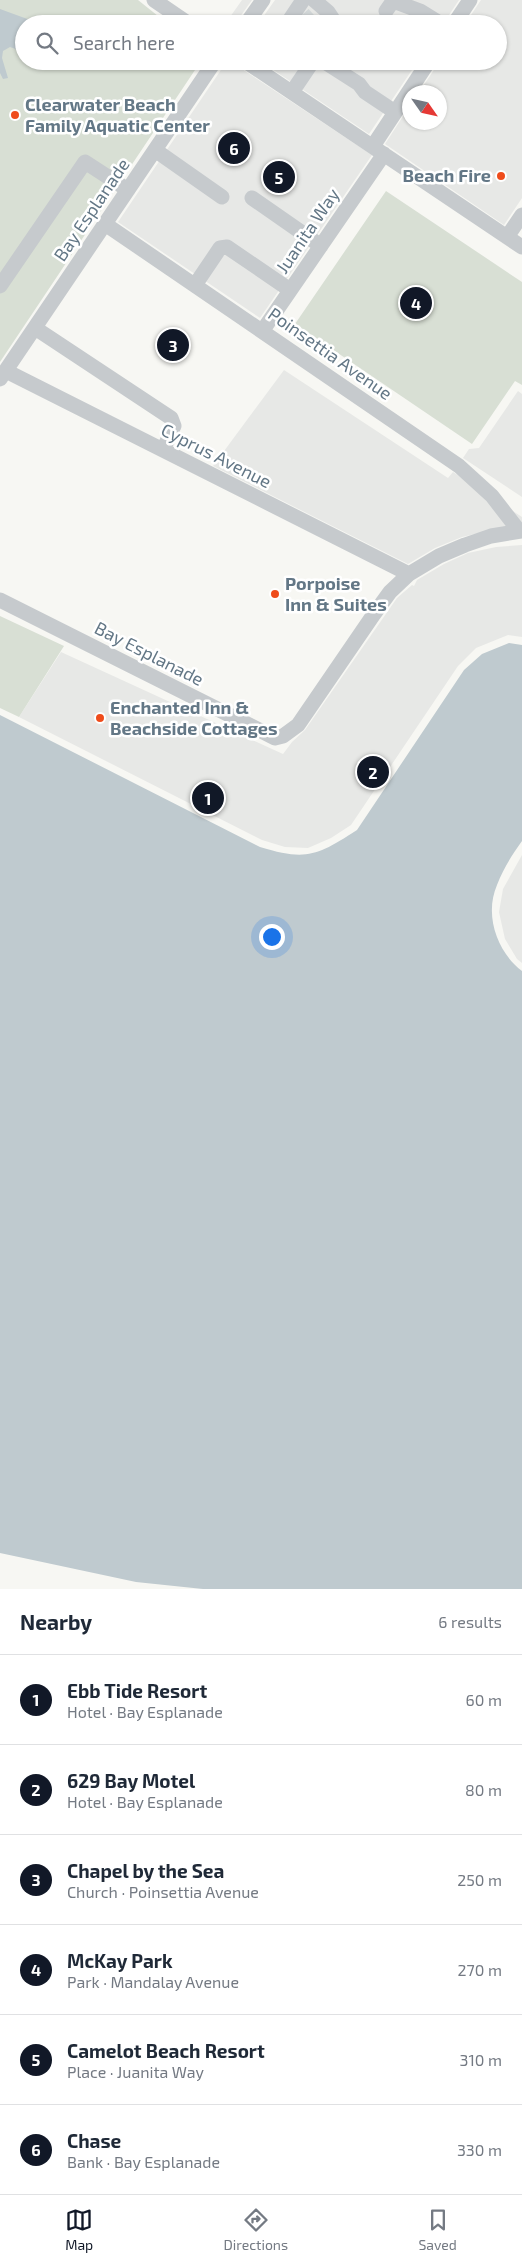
<!DOCTYPE html>
<meta charset="utf-8">
<style>
:root{--surface:#fff;--page:#f6f6f7;--text:#1f2937;--muted:#747a83;--line:#e0e1e3;--accent:#111827}
body{margin:0;font-family:"Exo 2",sans-serif;background:var(--page);color:var(--text)}
.compass{position:absolute;left:402px;top:85px;width:45px;height:45px;border-radius:50%;background:var(--surface);box-shadow:0 1px 4px #0004;rotate:124deg}
.you{position:absolute;left:271px;top:936px;width:18px;height:18px;margin:-12px;border:4px solid #fff;border-radius:50%;background:#1a73e8;box-shadow:0 0 0 8px #1a73e833}
.badge{display:grid;place-items:center;width:32px;height:32px;border-radius:50%;background:var(--accent);color:#fff;font-size:16px;font-weight:700}
.pin{position:absolute;translate:-50% -50%;border:2px solid #fff;box-shadow:0 1px 5px #0006}
.list{margin:0;padding:0;list-style:none}
h2{display:flex;justify-content:space-between;align-items:center;height:65px;margin:0;padding:0 20px;font-size:21px}
h2 small{font-size:16px;font-weight:400;color:var(--muted)}
.list li{display:grid;grid-template-columns:32px 1fr auto;gap:15px;align-items:center;box-sizing:border-box;height:90px;padding:0 20px;border-top:1px solid var(--line)}
.list b{display:block;font-size:19px;white-space:nowrap}
.list p{margin:0;font-size:16px;white-space:nowrap;color:var(--muted)}
.list em{font-size:16px;font-style:normal;color:var(--muted)}
.icon{flex:none;width:28px;height:28px;fill:none;stroke:currentColor;stroke-width:2;stroke-linecap:round;stroke-linejoin:round}
.map{position:relative;flex:none;width:522px;height:1589px;overflow:hidden}
.search{position:absolute;background:var(--surface);box-shadow:0 1px 4px #0004;left:15px;right:15px;top:15px;height:55px;display:flex;align-items:center;gap:12px;box-sizing:border-box;padding:0 18px;border-radius:28px;color:var(--muted);font-size:19px}
.sheet{height:605px;background:var(--surface)}
nav{display:flex;justify-content:space-around;align-items:center;box-sizing:border-box;height:70px;border-top:1px solid var(--line);background:var(--surface);font-size:14px;color:var(--muted)}
nav a{display:grid;justify-items:center;gap:2px}
nav .on{color:var(--accent)}
.map>svg:first-child{display:block}
.built{fill:#e7e8e6}
.green{fill:#d8dfd4}
.water{fill:#bfcacf}
.lines{fill:none;stroke-linecap:round;stroke-linejoin:round}
.minor-tunnel{stroke:#d2d7d8;stroke-width:15;stroke-dasharray:15 8;stroke-linecap:butt}
.minor{stroke:#c6cacd;stroke-width:15}
.poi-dot{fill:#ef4c1b;stroke:#fff;stroke-width:2}
.labels{text-anchor:middle;stroke-width:5;stroke-linejoin:round;paint-order:stroke}
.poi-label{font-size:18px;font-weight:bold;fill:#637786;stroke:#fff;text-anchor:start}
.street-label{font-size:18px;fill:#637786;stroke:#fff}
</style>
<div class="map">
<svg width="522" height="1589" viewBox="0 0 522 1589">
<rect width="100%" height="100%" fill="#f7f7f3"/>
<path class="built" d="M242 0H252L237 21 230 17Z
M275 0H459L443 24H258Z
M481 0H522V198L504 225 385 144 409 107 410 122H440V92H419L440 61H498V24H465Z
M227 61H230L372 155 260 318 118 222Z
M260 61H418L369 134Z
M284 370 448 478 453 472 522 517V528L492 530 462 537 435 548 408 564 213 466Z
M518 391 522 394V497L463 458 469 449 479 448Z
M522 545V637L508 635 476 648 458 666 351 825 331 838 308 848 285 847 262 840 19 717 61 652 283 754 292 742 305 730 397 598 412 585 414 586 417 580 444 564 468 553 496 547Z
M522 855V963L517 959 505 939 499 912 503 889Z"/>
<path class="green" d="M0 0H138L168 24H24V61H201L0 362Z
M386 191 522 282V385L515 381 472 444 295 324Z
M0 616 64 646 19 717 0 708Z"/>
<path class="water" d="M0 9 41 24H24V52L10 47 3 51 2 58 8 78 3 79 0 73Z
M509 643 522 645V841C512 855 503 869 497 885 484 915 497 952 522 971V1589H203L136 1582 0 1553V715L260 847C306 861 317 856 357 830L464 670 482 654Z"/>
<g class="lines">
<path class="minor-tunnel" d="M303 14 312 24"/>
<path class="minor" d="M154 0 189 24
M314 0 328 12 336 24
M386 11 393 1 420 11 441 24
M246 24 263 0
M291 24 289 21 303 0
M454 24 470 0
M245 61 522 247
M323 61 359 84 365 92 395 112
M292 92 313 61
M373 146 429 61
M155 150 222 197
M252 198 321 246
M105 224 459 466 492 496 519 531
M507 237 522 215
M195 285 220 248 227 247 290 290
M0 286 85 162 128 190
M35 328 171 418 174 426 163 450
M263 330 384 154
M6 371 409 574
M0 379 215 61
M0 600 275 738 283 736 298 725 374 614 390 592 409 574 439 556 465 545 491 536 522 531"/>
</g>
<g class="poi-dot">
<circle cx="15" cy="115" r="5"/>
<circle cx="501" cy="176" r="5"/>
<circle cx="275" cy="594" r="5"/>
<circle cx="100" cy="718" r="5"/>
</g>
<g class="labels">
<g class="poi-label">
<text x="25" y="111">Clearwater Beach<tspan x="25" dy="21">Family Aquatic Center</tspan></text>
<text x="491" y="182" text-anchor="end">Beach Fire</text>
<text x="285" y="590">Porpoise<tspan x="285" dy="21">Inn &amp; Suites</tspan></text>
<text x="110" y="714">Enchanted Inn &amp;<tspan x="110" dy="21">Beachside Cottages</tspan></text>
</g>
<g class="street-label">
<text transform="translate(92 210) rotate(-56)" y="6">Bay Esplanade</text>
<text transform="translate(308 231) rotate(-56)" y="6">Juanita Way</text>
<text transform="translate(330 354) rotate(35)" y="6">Poinsettia Avenue</text>
<text transform="translate(216 456) rotate(27)" y="6">Cyprus Avenue</text>
<text transform="translate(149 654) rotate(27)" y="6">Bay Esplanade</text>
</g>
</g>
</svg>
<svg class="compass" viewBox="-18 -18 36 36"><path d="M0-13l5 13h-10z" fill="#e53935"/><path d="M0 13l5-13h-10z" fill="#747a83"/></svg>
<div class="you"></div>
<div class="pin badge" style="left:208px;top:798px">1</div>
<div class="pin badge" style="left:373px;top:772px">2</div>
<div class="pin badge" style="left:173px;top:345px">3</div>
<div class="pin badge" style="left:416px;top:303px">4</div>
<div class="pin badge" style="left:279px;top:177px">5</div>
<div class="pin badge" style="left:234px;top:148px">6</div>
<div class="search"><svg class="icon" aria-label="search" viewBox="0 0 24 24"><circle cx="10" cy="10" r="6"/><path d="M15 15l6 6"/></svg>Search here</div>
</div>
<section class="sheet">
<h2>Nearby<small>6 results</small></h2>
<ul class="list">
<li><span class="badge">1</span><div><b>Ebb Tide Resort</b><p>Hotel · Bay Esplanade</p></div><em>60 m</em></li>
<li><span class="badge">2</span><div><b>629 Bay Motel</b><p>Hotel · Bay Esplanade</p></div><em>80 m</em></li>
<li><span class="badge">3</span><div><b>Chapel by the Sea</b><p>Church · Poinsettia Avenue</p></div><em>250 m</em></li>
<li><span class="badge">4</span><div><b>McKay Park</b><p>Park · Mandalay Avenue</p></div><em>270 m</em></li>
<li><span class="badge">5</span><div><b>Camelot Beach Resort</b><p>Place · Juanita Way</p></div><em>310 m</em></li>
<li><span class="badge">6</span><div><b>Chase</b><p>Bank · Bay Esplanade</p></div><em>330 m</em></li>
</ul>
</section>
<nav>
<a class="on"><svg class="icon" aria-label="map" viewBox="0 0 24 24"><path d="M3 6l6-2 6 2 6-2v14l-6 2-6-2-6 2zM9 4v14M15 6v14"/></svg>Map</a>
<a><svg class="icon" aria-label="directions" viewBox="0 0 24 24"><path d="M12 3l9 9-9 9-9-9zM9 14v-3h6M13 9l2 2-2 2"/></svg>Directions</a>
<a><svg class="icon" aria-label="saved" viewBox="0 0 24 24"><path d="M7 4h10v16l-5-4-5 4z"/></svg>Saved</a>
</nav>
